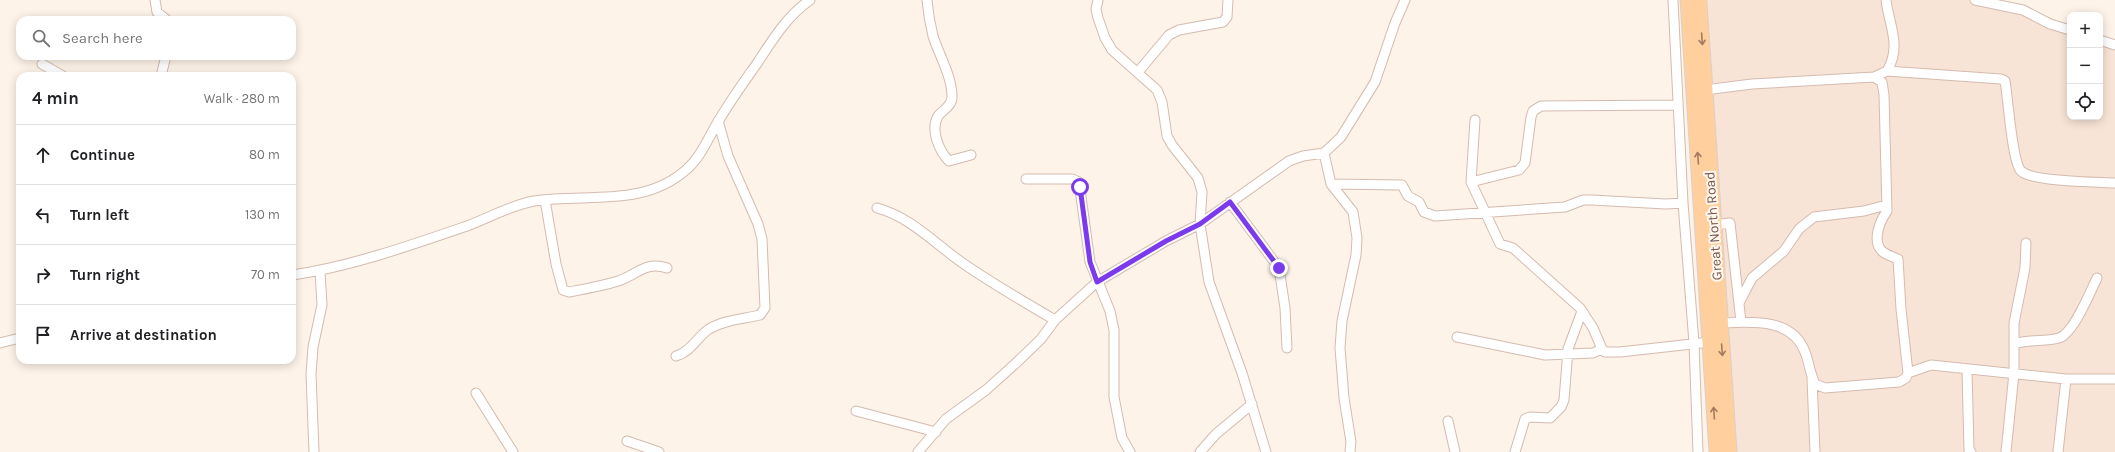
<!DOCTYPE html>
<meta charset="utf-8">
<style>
:root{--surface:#fff;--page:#f6f6f6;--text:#202124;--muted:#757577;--line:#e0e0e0}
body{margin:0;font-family:Karla,sans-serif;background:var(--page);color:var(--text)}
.controls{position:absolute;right:12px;top:12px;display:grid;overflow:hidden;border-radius:8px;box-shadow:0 2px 10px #0003}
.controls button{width:36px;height:36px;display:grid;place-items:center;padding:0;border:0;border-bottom:1px solid var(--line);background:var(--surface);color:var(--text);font:20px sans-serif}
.stop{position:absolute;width:12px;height:12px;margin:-9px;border:3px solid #7c3aed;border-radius:50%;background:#fff}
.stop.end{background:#7c3aed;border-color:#fff;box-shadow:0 1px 4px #0008}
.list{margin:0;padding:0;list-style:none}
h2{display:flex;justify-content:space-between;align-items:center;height:52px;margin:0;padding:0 16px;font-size:17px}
h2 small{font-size:13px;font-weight:400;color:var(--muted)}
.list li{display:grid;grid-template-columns:26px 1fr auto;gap:12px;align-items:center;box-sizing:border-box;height:60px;padding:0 16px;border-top:1px solid var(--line)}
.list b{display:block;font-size:15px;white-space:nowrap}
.list em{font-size:13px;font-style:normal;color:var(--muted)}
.icon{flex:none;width:22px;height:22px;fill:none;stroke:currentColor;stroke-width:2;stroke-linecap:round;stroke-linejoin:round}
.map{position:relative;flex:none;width:2115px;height:452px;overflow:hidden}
.search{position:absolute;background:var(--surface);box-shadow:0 2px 10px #0003;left:16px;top:16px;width:280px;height:44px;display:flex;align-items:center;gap:10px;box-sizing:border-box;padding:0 14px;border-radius:12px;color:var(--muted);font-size:15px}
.panel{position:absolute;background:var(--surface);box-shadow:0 2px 10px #0003;left:16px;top:72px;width:280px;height:292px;border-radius:12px}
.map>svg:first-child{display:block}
.residential{fill:#f7e4d6}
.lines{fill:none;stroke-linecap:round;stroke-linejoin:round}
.minor-casing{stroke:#d4bbaf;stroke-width:11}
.primary-casing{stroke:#dacfcc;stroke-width:17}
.minor{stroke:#fff;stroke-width:9}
.primary{stroke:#ffd09e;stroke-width:15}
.oneway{stroke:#a37a62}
.route{stroke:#7c3aed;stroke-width:5}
.labels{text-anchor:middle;stroke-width:4;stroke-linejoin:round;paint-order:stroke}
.street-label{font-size:14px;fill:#7b5549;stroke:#fff8f0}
</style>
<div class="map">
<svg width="2115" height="452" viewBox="0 0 2115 452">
<rect width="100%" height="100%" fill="#fef3e8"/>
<path class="residential" d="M1708 0H2002L2070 25V117H2100V36L2115 41V452H1733Z"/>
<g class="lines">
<g class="minor-casing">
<path id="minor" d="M155 0 157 12 167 20
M927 0C928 12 930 24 933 36 939 55 952 76 952 97 952 106 943 110 938 116 930 130 939 151 949 161L971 155
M1098 0 1096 9 1098 18 1105 38 1112 50 1157 90 1162 102 1167 136 1172 145 1198 178 1202 192 1200 224 1209 282 1242 373 1266 452
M1673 0 1683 203 1694 343 1698 452
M1886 0C1889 25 1902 46 1887 71
M1975 0 2023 10 2050 24 2070 30
M2100 40 2115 45
M42 64 63 76
M1138 72 1169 35 1179 30 1223 22 1227 17 1228 0
M161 76 166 56
M1874 77 1882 82 1884 95 1887 211C1880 221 1871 242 1883 252 1887 255 1893 257 1898 259L1901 309 1908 373
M1705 90 1752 84 1874 77 1887 71 2001 79 2005 81C2008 97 2012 162 2021 171 2032 182 2098 182 2115 183
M1324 153 1331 184 1353 212 1357 238 1356 255 1342 321 1340 348 1344 398 1351 442 1350 452
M1026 179H1072L1079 182 1090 262 1110 311 1114 330V397L1122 438 1130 452
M1471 182 1475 120
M1331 184 1402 185 1408 196 1419 202 1424 212 1435 216 1565 207 1583 200H1591L1666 204 1683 203
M545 200 556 264 563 290 569 292C585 289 602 286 618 281 637 275 645 261 667 268
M1230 202 1279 268 1285 308 1287 348
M877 208C911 217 935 244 964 264 993 284 1024 302 1055 320
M1713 225 1730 223 1741 322
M292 275C349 267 412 245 467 226 489 218 511 205 534 201 587 193 644 208 687 169 701 157 708 138 718 122 730 101 744 82 758 62 773 39 787 16 810 0
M1739 303 1752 278 1784 251 1799 229 1814 217 1864 211 1886 205
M1720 323C1750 322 1792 317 1805 352 1809 362 1810 374 1815 384L1825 388 1899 382 1906 378 1908 373 1931 365 2066 379H2115
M1457 337 1545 355 1593 353 1602 349 1605 352H1620L1710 342
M0 343 20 338
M2014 344C2029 339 2045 342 2059 338 2074 333 2090 292 2097 278
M1602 349 1593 328 1580 308 1513 248 1500 244 1471 182 1519 170 1525 163 1531 117 1533 111 1541 106 1678 105
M676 356C691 352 697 337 709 329 724 320 743 319 760 315L765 308 762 239 758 224 728 156 718 121
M1967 370 1969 450 1971 452
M1812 379 1815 452
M476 393 513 452
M856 411 936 432
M1448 421 1455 452
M627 441 659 452
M314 452 311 374 313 347 322 305 320 271
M918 452 946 419 986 390 1015 364 1041 339 1055 320 1097 282 1166 241 1200 224 1289 161 1303 156 1324 153 1341 137 1375 82 1395 23 1405 0
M1200 452 1216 434 1252 404
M1515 452 1525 419 1530 417 1550 418 1561 407 1564 400 1568 349 1582 311
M2006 452 2014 373V323L2025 268 2026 243
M2058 452 2066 379"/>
</g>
<g class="primary-casing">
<path id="primary" d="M1688 0 1717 452
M1699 0 1729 452"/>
</g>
<use href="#minor" class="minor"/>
<use href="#primary" class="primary"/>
</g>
<defs><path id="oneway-shaft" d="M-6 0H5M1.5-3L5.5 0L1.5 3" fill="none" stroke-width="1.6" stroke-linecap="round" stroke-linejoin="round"/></defs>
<g class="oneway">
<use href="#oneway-shaft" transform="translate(1702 39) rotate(86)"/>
<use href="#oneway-shaft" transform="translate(1698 158) rotate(-94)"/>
<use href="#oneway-shaft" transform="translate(1722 350) rotate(86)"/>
<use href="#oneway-shaft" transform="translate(1714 413) rotate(-94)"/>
</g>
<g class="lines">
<path class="route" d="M1080 187 1090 262 1097 282 1166 241 1200 224 1230 202 1279 268"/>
</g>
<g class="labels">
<g class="street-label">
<text transform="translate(1713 226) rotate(-94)" y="5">Great North Road</text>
</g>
</g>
</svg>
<div class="controls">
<button>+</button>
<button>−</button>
<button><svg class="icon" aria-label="locate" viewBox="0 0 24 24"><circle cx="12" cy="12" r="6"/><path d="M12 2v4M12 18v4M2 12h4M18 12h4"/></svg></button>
</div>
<div class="stop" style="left:1080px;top:187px"></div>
<div class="stop end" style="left:1279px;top:268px"></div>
<div class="search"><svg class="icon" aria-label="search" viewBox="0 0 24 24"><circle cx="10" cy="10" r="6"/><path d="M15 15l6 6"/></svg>Search here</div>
<section class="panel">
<h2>4 min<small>Walk · 280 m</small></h2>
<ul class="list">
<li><svg class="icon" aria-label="ahead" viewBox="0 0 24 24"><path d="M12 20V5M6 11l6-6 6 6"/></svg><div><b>Continue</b></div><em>80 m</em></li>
<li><svg class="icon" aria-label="left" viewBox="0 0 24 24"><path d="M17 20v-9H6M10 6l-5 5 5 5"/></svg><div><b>Turn left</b></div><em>130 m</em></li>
<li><svg class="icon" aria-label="right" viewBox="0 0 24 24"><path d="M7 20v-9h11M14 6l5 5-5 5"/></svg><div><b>Turn right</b></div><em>70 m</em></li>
<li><svg class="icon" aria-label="arrive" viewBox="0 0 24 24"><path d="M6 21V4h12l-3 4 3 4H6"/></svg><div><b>Arrive at destination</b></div></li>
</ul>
</section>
</div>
